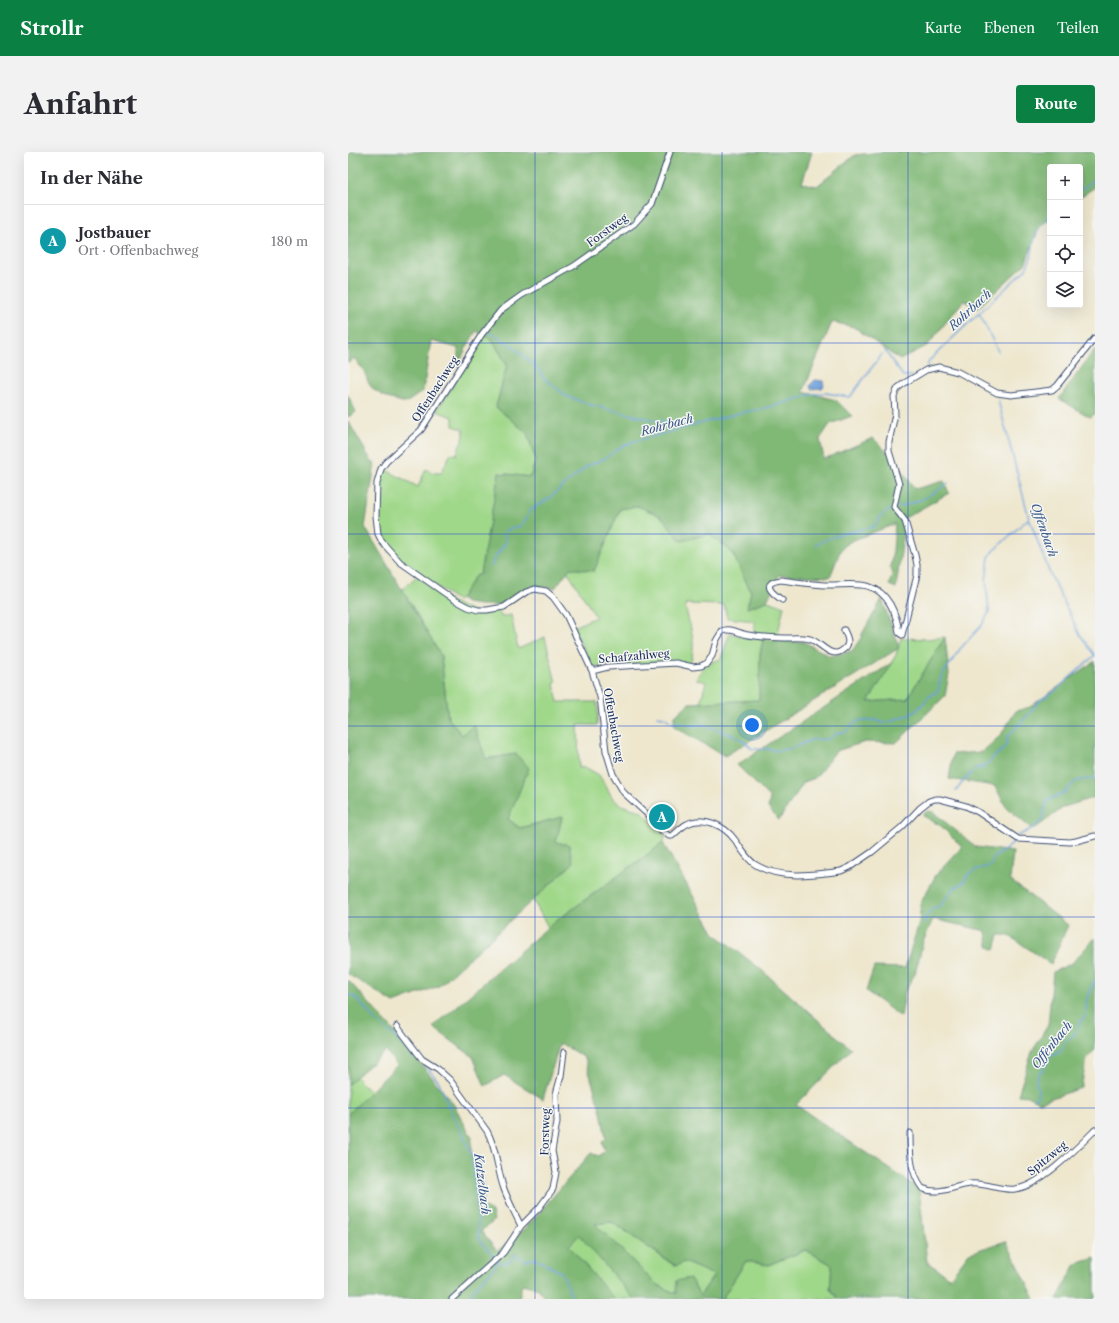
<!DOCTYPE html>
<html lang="de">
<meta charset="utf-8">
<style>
:root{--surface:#fff;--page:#f2f2f3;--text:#2b2b33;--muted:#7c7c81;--line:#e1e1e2;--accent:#0b8043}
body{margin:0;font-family:"Libre Caslon Text",serif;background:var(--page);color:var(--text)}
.controls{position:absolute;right:12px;top:12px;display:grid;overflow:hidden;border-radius:4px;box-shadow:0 4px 16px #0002}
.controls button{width:36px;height:36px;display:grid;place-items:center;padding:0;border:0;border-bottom:1px solid var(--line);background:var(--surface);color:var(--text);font:20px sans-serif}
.you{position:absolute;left:404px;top:573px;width:14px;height:14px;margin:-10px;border:3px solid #fff;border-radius:50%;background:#1a73e8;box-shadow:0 0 0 6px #1a73e833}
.badge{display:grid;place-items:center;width:26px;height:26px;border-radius:50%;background:var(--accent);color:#fff;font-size:13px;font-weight:700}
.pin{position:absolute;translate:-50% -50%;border:2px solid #fff;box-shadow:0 1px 4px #0006}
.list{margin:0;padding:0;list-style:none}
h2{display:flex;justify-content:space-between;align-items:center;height:52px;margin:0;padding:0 16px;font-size:17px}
h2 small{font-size:13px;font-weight:400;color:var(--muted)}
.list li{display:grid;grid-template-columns:26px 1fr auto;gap:12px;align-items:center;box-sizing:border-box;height:72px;padding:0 16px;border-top:1px solid var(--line)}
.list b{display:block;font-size:15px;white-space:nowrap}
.list p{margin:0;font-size:13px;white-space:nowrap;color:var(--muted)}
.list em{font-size:13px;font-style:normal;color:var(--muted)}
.icon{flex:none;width:22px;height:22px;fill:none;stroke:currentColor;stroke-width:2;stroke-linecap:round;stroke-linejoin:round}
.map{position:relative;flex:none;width:747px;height:1147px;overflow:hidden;border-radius:4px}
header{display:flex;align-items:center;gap:24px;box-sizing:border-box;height:56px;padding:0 20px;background:var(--accent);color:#fff}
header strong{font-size:19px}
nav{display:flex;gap:22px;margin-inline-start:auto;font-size:14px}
.intro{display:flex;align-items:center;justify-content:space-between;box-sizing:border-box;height:96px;padding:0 24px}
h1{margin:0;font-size:28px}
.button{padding:10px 18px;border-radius:4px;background:var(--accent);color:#fff;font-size:14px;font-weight:700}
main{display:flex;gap:24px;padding:0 24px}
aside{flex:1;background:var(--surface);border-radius:4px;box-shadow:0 4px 16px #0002}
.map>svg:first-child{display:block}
.green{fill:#a0d88a;stroke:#5e8474}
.forest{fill:#80b876;stroke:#4e746a;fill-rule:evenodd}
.water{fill:#6fa3db;stroke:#45699c}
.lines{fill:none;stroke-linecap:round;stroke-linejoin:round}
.stream{stroke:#6fa3db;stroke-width:1.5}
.street-casing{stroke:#3b4b6f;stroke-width:7}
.street{stroke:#fff;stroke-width:5}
.grid{fill:none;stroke:#1d4ed8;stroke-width:1;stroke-opacity:0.55}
.labels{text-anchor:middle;stroke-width:3;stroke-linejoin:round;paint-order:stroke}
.street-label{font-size:11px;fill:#1b2f5e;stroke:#f6f6f2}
.water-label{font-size:12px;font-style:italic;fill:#38588a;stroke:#f6f6f2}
</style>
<header>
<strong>Strollr</strong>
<nav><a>Karte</a><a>Ebenen</a><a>Teilen</a></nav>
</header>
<div class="intro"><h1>Anfahrt</h1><a class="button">Route</a></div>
<main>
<aside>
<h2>In der Nähe<small></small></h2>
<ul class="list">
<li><span class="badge" style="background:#0f9aa8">A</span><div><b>Jostbauer</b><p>Ort · Offenbachweg</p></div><em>180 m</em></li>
</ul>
</aside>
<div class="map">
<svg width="747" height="1147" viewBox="0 0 747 1147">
<rect width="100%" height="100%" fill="#f6f6f2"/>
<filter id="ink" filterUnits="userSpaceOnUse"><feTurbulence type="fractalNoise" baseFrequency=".025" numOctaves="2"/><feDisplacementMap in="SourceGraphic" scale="8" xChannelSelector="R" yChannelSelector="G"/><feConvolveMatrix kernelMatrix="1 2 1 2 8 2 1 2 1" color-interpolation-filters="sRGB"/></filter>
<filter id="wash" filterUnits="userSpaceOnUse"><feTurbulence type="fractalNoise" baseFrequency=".012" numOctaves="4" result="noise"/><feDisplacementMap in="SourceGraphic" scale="16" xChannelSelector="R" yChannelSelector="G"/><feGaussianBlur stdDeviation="0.9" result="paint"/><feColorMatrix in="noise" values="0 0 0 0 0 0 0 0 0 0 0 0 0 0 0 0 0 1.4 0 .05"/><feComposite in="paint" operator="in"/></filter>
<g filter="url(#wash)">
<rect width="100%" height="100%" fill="#eee7ce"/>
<path class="green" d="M135 182 144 187 159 213 148 255 179 281 188 308 182 325 151 321 132 422 127 424 112 447 110 449C91 435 49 411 38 392 28 377 31 334 35 316L70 335 78 317 86 321H93L103 301 108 303 116 284 115 277 105 274V265L88 259 116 216Z
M290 354 313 364 333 389 361 382 384 400 403 440 399 456 419 449 436 454 429 486 406 484V469L379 466 376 453 337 452C341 475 350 488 342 512L265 513 244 515 225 475 248 465 219 419 222 416 246 419 272 357Z
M69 424C86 436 106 454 126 460 134 462 143 460 151 459L153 465 163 463 170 497 197 485 208 531 206 532 210 550H249L250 557 249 573H230L231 616 237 615 251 623 266 648 276 654 293 659 318 684 315 691 200 775 185 748 225 711 208 690 214 665 172 676 160 667 168 602 137 607 126 573 114 583 100 566 93 504 54 437Z
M382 481 400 486 415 487 412 502 411 548 352 551 358 530 348 527C355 514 358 512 373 507Z
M597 485 559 547 520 550 548 503 553 486 579 487Z
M8 925 23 940 0 962V932Z
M264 1070 327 1114 336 1110 366 1123 352 1144 328 1129 329 1142 308 1132 247 1072Z
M231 1082 286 1147H266L220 1094Z
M458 1098 484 1113 482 1137 491 1147H374L398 1109 420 1113Z"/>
<path class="forest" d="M0 0H464L454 31 469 34 507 3 534 0H747V35L732 45V15H702V67L692 74 677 112 629 157 616 148 580 193 552 208 506 175 484 170 455 240 488 248 504 264 482 272 472 287 476 307 525 286 543 304 567 337 596 329 601 341 555 367V385L548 436 541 433 545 420 542 415 545 399 547 372 503 389 493 397 482 425 431 423 419 449 399 456 403 440 384 400 361 382 333 389 313 364 290 354 272 357 246 419 222 416 207 436 187 434 172 440 161 449 150 453H133L118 451 112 447 127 424 132 422 151 321 182 325 188 308 179 281 148 255 159 213 144 187 128 179 117 198 110 215V196L83 189 75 239 58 251 39 246 26 238 21 232 16 219 6 206 0 211Z
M747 197V262L742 265 711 247Z
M0 243 8 260 0 265Z
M0 269 24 310 27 312 17 375 93 504 100 566 114 583 126 573 138 607 168 602 181 616 160 667 172 676 214 665 208 690 221 693 225 711 91 834 46 851 0 822Z
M534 447 551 496 377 604 327 575 326 565 341 551 411 548 412 502 415 487 456 490 482 504 504 499 513 486 514 482Z
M597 485 601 522 597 544 548 591 517 590 488 599 467 626 456 630 431 668 420 656 422 646 389 613 545 510 520 550 559 547Z
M747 509V645L716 655 685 678 658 655 647 634 601 627 605 602 634 600 652 584 668 559 682 555Z
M580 659 585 660 628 695 665 700 662 728 720 773 703 812 660 783H651L647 798 640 794 638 779 585 767 575 790 567 822 557 839 553 865 518 839 526 815 557 816 571 771 573 750 588 723 614 695 593 674 574 663Z
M315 691 367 782 410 815 503 897 448 953 571 1037 579 1110 602 1126 621 1101 658 1089 687 1147H491L482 1137 484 1113 458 1098 420 1113 398 1109 374 1147H286L231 1083 221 1094 266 1147H197L190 1136 174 1132 171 1147H0V962L49 913 38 899 0 932V828L53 887 106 953 124 986 123 1000 132 1007 136 1041 133 1054 144 1060 146 1069 133 1079 149 1099 177 1077 243 1001 250 1004 257 999 254 990 258 986 253 960 237 906 212 891 195 947 156 923 137 934 125 905 85 875 200 775ZM264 1070 328 1114 336 1110 366 1123 352 1144 342 1126 328 1129V1142L308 1132 247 1072Z
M747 786V898L739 906 733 936 692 950 680 944 670 943 684 900 700 873 705 820 724 811Z
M747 1106V1147H709L728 1112Z"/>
<path class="water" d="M467 228 475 229 476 234 474 236 463 237 462 233Z"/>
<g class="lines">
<path class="stream" d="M732 38 742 31 744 28 747 29
M631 161 650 199
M142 181 150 184 168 197 193 220 195 225 218 244 243 253 306 268 319 270H339L345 274
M537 199 555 224H564
M579 215 581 209 593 197 678 117 683 105 687 84 692 75 702 63
M650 248 681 366 702 422 731 481 747 504
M550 355C573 349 581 345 600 331
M468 393C486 382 505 379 525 375 530 372 530 368 533 364 536 361 541 359 545 357
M141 415 144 413 146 407 158 390 156 382 157 379 174 373 183 358 200 347 239 314 256 307 271 296 284 290 391 261 415 257 465 242 478 241 502 245 534 202
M309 564 316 565 325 571 332 570 343 574 353 572 362 576 370 577 376 581C387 581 398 590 404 597H424L428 599 445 596 463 588 481 587 488 581 498 580 509 569 528 568 535 571 542 570 548 567 561 563 569 558 582 544 590 539 593 525 612 497 634 473 641 460 638 428 641 405 645 399 681 366
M608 639C615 629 622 620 632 614L634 617C638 614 640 611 644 607 648 602 655 600 658 593 660 590 658 587 660 584L682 561 691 549 708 538 746 504
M670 684 683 677 695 668C695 661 698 656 699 649L712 642 716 641 728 629 747 626
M575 772 579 763 584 757 593 753 605 737 616 730C619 718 631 717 642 714L646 705 660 696 667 688
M0 843 6 844 31 872 45 883 61 900 77 913 91 930 103 960 115 982 124 1004 129 1056 131 1086 134 1091 147 1105
M686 947 689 945 690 938 688 927 691 921 695 918 703 904 713 898 718 889 722 887 729 878 734 867 738 863C738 848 739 841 747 828
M150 1108 154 1112 164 1108 165 1103H168L178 1109 186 1106 214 1121 225 1147
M120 1147 129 1133 147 1115 150 1109"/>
</g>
</g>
<g filter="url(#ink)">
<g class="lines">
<g class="street-casing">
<path id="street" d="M322 0 304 52 286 72 226 114 174 143 153 158 134 182 73 278 38 310 33 317 29 331 28 364 30 382 34 390 52 410 105 447 120 455 130 458H139L156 455 178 440 187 437 198 439 205 445 218 463 244 519 252 545 258 599 265 622 276 641 300 663 313 678 321 684H324C329 680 333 675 339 672 355 663 377 674 387 688 393 696 399 708 408 713 431 727 461 723 486 720L493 719 502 715 524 700 554 675 572 656 581 649 587 647H592L618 654 630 660 670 687 722 690 728 689 747 684
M434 448C424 441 412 431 433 428 447 430 461 432 476 433 502 434 526 425 542 452 547 461 550 471 551 481L554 483 569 423V413L567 403 557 369 546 355 551 332 541 299V290L547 262 546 244 550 236 555 232 578 218 591 215 610 220 649 241 663 243 704 238 709 234 747 186
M244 519 260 515 328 511 345 515 353 514 359 511 364 504 368 489 374 479C383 475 392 482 400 483 413 485 425 486 437 486 445 486 454 485 462 487 473 490 483 509 496 497 503 492 499 484 496 478
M49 874 74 907 90 917 102 928 139 979C149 997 149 1018 156 1037 161 1050 167 1062 173 1074
M562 981C562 1001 562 1020 574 1036 590 1044 606 1034 622 1032 637 1030 652 1039 667 1037 691 1035 730 995 747 978
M104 1147 155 1101 173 1074 191 1056 205 1037 208 1020 204 999 209 970 208 942 213 924 216 900"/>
</g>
<use href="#street" class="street"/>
</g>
</g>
<path class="grid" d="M187 0V1147M374 0V1147M560 0V1147M0 191H747M0 382H747M0 574H747M0 765H747M0 956H747"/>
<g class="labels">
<g class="street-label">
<text transform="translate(259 78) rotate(-36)" y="4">Forstweg</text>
<text transform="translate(87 237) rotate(-57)" y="4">Offenbachweg</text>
<text transform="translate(286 504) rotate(-5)" y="4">Schafzahlweg</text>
<text transform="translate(266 573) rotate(80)" y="4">Offenbachweg</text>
<text transform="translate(197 980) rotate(-88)" y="4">Forstweg</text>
<text transform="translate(699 1006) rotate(-39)" y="4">Spitzweg</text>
</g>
<g class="water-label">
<text transform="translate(622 158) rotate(-43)" y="4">Rohrbach</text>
<text transform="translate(319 273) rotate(-15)" y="4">Rohrbach</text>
<text transform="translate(696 378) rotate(71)" y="4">Offenbach</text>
<text transform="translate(704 893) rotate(-51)" y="4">Offenbach</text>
<text transform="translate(134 1032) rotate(83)" y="4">Katzelbach</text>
</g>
</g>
</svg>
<div class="controls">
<button>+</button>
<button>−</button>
<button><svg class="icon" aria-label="locate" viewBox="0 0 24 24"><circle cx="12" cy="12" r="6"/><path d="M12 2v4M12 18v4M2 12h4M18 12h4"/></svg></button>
<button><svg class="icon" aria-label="layers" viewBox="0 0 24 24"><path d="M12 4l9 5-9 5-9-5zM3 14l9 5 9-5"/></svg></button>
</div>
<div class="you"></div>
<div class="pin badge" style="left:314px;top:665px;background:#0f9aa8">A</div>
</div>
</main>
